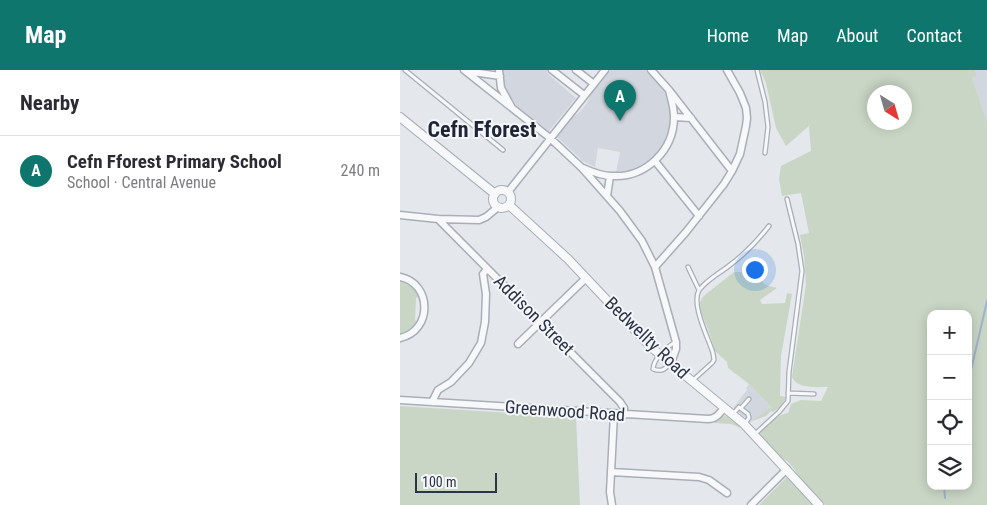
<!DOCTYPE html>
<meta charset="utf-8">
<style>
:root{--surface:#fff;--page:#f2f2f3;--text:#2b2b33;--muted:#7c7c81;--line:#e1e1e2;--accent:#0f766e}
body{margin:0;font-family:"Roboto Condensed",sans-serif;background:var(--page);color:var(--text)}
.controls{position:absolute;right:15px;bottom:15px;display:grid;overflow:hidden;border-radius:10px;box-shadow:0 2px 12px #0003}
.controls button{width:45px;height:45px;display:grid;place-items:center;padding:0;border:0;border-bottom:1px solid var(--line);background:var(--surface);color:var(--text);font:25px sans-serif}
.compass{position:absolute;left:467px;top:15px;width:45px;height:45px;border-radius:50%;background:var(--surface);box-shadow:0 2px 12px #0003;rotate:143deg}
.scale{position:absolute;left:15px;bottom:12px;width:82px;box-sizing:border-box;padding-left:5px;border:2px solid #2b3445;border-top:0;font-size:14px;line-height:18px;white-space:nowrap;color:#2b3445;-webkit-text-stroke:4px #f4f6f9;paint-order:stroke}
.you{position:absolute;left:354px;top:199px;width:18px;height:18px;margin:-12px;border:4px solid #fff;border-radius:50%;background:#1a73e8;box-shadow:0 0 0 8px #1a73e833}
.badge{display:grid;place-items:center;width:32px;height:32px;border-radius:50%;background:var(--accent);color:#fff;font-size:16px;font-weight:700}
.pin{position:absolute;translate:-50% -41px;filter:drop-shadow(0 1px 2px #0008)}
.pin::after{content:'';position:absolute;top:26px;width:18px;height:15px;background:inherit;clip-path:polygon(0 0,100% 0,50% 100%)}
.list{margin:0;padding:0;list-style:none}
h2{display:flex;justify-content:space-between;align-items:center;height:65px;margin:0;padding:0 20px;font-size:21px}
h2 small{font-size:16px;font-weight:400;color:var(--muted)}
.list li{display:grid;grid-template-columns:32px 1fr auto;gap:15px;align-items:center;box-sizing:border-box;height:70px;padding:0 20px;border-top:1px solid var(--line)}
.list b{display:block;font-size:19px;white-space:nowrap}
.list p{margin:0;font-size:16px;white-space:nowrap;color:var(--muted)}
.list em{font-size:16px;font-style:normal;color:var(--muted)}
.icon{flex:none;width:28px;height:28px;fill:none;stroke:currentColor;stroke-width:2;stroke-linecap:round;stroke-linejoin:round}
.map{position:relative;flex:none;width:587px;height:435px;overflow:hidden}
header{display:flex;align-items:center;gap:30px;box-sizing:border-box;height:70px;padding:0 25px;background:var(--accent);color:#fff}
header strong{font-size:24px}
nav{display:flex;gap:28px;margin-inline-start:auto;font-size:18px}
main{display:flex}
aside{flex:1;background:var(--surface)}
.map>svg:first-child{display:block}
.built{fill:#d2d6de}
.green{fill:#c9d6c5;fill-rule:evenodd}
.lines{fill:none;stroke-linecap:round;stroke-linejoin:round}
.stream{stroke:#9fb4cc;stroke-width:2}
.service-casing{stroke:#a9aeb7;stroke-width:5.5}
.minor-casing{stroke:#a9aeb7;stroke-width:9}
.tertiary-casing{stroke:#a9aeb7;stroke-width:10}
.service{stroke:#f7f8fa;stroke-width:3}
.minor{stroke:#f7f8fa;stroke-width:6}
.tertiary{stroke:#f7f8fa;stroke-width:8}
.labels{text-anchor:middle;stroke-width:4;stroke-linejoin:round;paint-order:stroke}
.street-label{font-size:18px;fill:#2b3445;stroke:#f4f6f9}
.district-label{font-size:22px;font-weight:bold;fill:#1d2536;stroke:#f4f6f9}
</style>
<header>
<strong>Map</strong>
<nav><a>Home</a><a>Map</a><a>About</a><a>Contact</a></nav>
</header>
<main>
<aside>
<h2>Nearby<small></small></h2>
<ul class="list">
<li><span class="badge">A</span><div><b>Cefn Fforest Primary School</b><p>School · Central Avenue</p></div><em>240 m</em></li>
</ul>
</aside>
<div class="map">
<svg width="587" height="435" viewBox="0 0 587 435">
<rect width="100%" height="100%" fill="#e4e7ec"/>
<path class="built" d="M102 0H147L148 4 176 28 149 61 117 36 114 31 106 21Z
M211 0H245L265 22 271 46V53L264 72 265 73 249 93 244 94 231 100 216 102 220 82 198 78 195 97 180 90 181 89 157 67 173 47 180 42 187 33 191 24Z
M575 0H587V52L572 8 577 6Z
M349 314 371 337 350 352 333 338 347 320 346 318Z"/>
<path class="green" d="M360 0H575L577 6 572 8 587 52V435H425L397 406C396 399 388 390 381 388L361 366 360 363 362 361C370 353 377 345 388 343L391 334 401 330 421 331 428 317C417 317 397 319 392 307L406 215 404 186 400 165 409 163 401 123 382 126 379 109 381 96 411 81 409 56 386 76 376 58 366 13ZM474 22H504V52H474ZM531 244H568V416H531Z
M334 202H352L366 215 377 218 360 230 362 234 385 233 387 223 392 224 381 286 380 326 386 327C382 336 381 337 373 342L371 341 366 346 350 352 371 337 349 314 328 298 327 292 315 281 308 259 301 242 300 233 302 228 306 224Z
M0 209 10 213 20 226 16 228 15 250 18 253 13 260 0 266Z
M0 336 176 347 180 435H0Z
M324 346 331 348 344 359 331 354 313 353C317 351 320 347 324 346Z
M387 407 393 412 414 435H359Z"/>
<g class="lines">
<path class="stream" d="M568 313 587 231
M544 416 545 428"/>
<g class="service-casing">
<path id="service" d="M5 0 103 80
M357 0 365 32 368 57 365 83
M288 197 299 220C291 235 308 267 313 283L314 290 312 293 292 311
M300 219C308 209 320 203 330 195 345 184 358 170 369 156
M270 294C264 300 261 302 253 299 254 287 266 278 275 272
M388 323 414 324
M341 338 349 329
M333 344 339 337 348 344 349 348 344 354
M355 364 379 342 388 331 389 302 402 201 398 174 387 129"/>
</g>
<g class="minor-casing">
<path id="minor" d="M64 0 150 68 182 98 220 141 242 171 255 197 276 272V279L271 293
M99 0 101 18 111 36
M152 0 184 25
M176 0 194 14
M251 0 269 20 332 101
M66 1 100 6
M274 47 291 48
M255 91 299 146
M183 98C192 102 202 106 212 106 246 108 274 80 274 47 274 37 271 29 269 20
M108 122 205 0
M207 126 210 106
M0 145 38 149 79 150 86 147 98 137
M38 149 220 332 224 338V345
M255 197 286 162 324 114 332 101 340 84 346 56 347 48 346 38 340 23 327 0
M0 207C32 213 33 261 0 268
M118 274 186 208
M0 330 308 349C316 349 319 344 324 338
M32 332 38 320 51 312 69 293 81 273 85 252 86 224 83 204 87 199
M211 402 299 407 309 410 327 423
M212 435 210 422 214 344
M351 435 387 399"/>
</g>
<g class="tertiary-casing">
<path id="tertiary" d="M0 47 95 124
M93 129a9 9 0 1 1 18 0a9 9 0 1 1-18 0Z
M109 135 168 189 252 278 344 354 419 435"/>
</g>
<use href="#service" class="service"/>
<use href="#minor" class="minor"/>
<use href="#tertiary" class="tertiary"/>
</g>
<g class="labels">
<g class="street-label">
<text transform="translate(134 245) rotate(45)" y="6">Addison Street</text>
<text transform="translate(247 268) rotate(44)" y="6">Bedwellty Road</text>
<text transform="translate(165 341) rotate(4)" y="6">Greenwood Road</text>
</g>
<g class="district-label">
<text x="82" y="67">Cefn Fforest</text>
</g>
</g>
</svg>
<div class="controls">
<button>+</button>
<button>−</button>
<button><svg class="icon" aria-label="locate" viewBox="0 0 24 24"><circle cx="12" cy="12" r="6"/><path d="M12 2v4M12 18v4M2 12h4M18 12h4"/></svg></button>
<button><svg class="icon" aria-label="layers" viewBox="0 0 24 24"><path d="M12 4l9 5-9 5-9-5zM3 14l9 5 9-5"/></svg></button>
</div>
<svg class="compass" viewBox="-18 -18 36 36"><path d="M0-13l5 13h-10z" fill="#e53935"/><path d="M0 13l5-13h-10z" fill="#7c7c81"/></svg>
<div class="scale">100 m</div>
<div class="you"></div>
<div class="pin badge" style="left:220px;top:51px">A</div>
</div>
</main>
